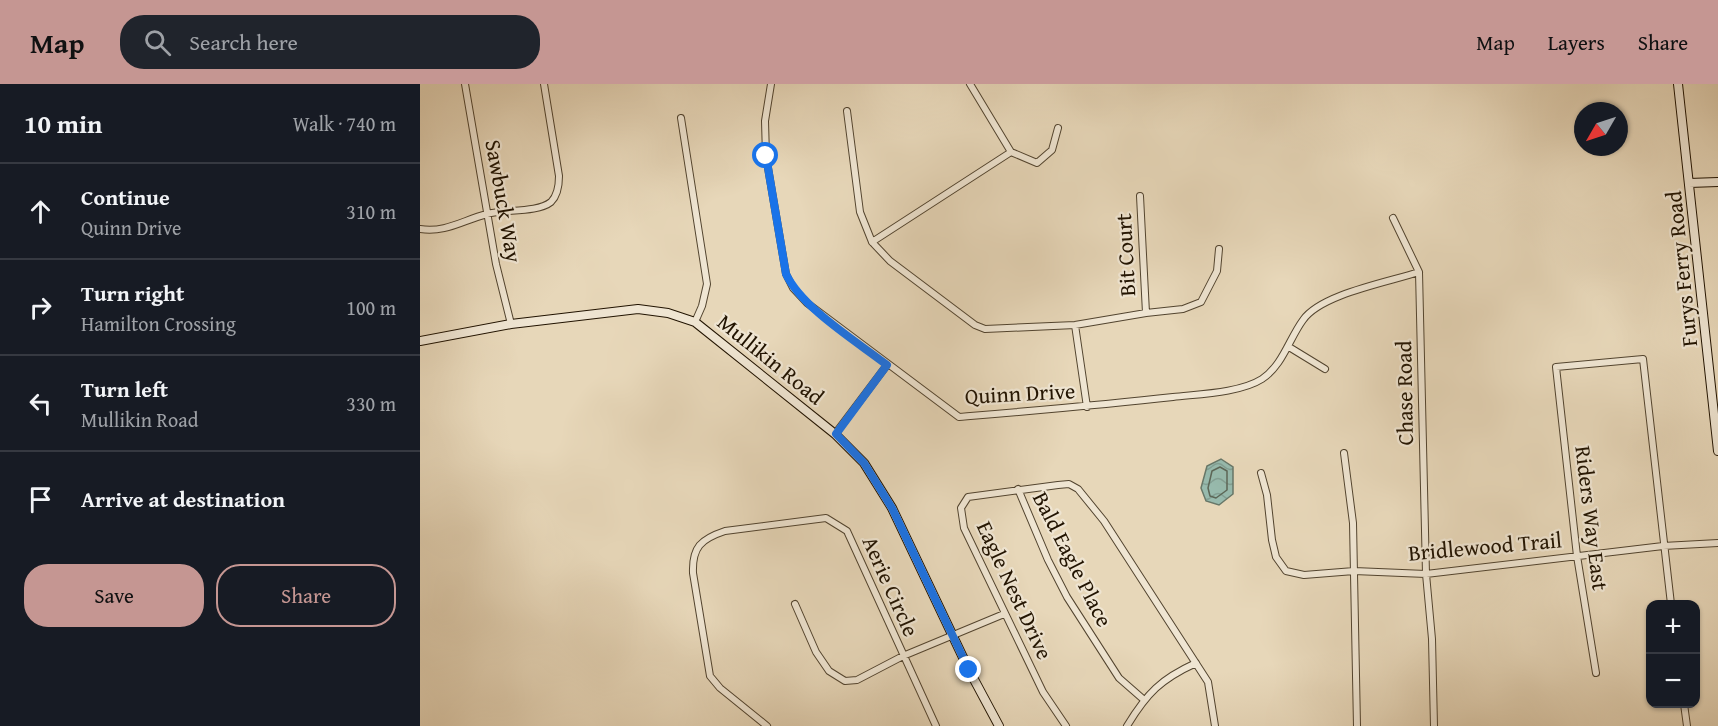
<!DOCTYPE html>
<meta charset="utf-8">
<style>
:root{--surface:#171b24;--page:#20242c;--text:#f1f3f6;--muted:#9ea1a6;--line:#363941;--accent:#c59692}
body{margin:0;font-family:"Gentium Book Plus",serif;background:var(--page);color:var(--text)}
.controls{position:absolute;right:18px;bottom:18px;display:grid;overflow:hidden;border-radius:12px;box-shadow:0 2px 4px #0004}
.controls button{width:54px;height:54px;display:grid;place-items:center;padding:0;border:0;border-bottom:2px solid var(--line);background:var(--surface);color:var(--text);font:30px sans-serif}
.compass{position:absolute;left:1154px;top:18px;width:54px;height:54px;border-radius:50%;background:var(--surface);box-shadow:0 2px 4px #0004;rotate:231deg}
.stop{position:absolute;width:18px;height:18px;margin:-14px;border:4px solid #1a73e8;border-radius:50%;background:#fff}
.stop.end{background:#1a73e8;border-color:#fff;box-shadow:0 2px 6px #0008}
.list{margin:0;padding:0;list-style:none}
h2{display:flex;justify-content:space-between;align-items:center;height:78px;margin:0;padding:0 24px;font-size:26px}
h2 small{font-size:20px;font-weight:400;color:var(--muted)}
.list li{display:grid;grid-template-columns:39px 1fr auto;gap:18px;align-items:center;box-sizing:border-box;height:96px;padding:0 24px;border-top:2px solid var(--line)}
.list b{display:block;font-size:22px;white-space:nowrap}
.list p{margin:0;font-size:20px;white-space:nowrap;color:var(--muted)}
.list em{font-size:20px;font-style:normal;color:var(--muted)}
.actions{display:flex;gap:12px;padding:18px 24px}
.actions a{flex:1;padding:14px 0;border:2px solid var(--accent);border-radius:24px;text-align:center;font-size:21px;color:var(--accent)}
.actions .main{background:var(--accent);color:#111}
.icon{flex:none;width:33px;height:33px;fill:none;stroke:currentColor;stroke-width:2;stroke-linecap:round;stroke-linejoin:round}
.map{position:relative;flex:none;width:1298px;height:642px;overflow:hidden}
header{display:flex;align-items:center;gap:36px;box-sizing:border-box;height:84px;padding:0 30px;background:var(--accent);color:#111}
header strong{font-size:28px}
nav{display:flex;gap:33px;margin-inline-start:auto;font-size:21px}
.search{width:420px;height:54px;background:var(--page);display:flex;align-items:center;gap:15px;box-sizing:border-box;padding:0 21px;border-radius:24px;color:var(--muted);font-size:22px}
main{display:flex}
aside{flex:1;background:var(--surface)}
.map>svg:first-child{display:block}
.water{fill:url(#water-waves);stroke:#687768;stroke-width:1.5}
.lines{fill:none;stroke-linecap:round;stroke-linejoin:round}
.shore{stroke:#5c6657;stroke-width:1.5}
.street-casing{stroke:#52442f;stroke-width:8}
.secondary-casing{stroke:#211301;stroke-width:10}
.street{stroke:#efe5d2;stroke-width:6}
.secondary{stroke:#efe5d2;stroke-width:8}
.route{stroke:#1a73e8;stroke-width:8}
.labels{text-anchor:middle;stroke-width:4.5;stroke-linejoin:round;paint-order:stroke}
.street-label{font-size:22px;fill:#211301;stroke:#efe5d2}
</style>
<header>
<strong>Map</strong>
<div class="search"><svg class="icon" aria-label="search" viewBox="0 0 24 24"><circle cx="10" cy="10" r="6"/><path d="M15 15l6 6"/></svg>Search here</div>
<nav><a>Map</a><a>Layers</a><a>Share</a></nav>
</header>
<main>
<aside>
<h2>10 min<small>Walk · 740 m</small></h2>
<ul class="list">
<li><svg class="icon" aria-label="ahead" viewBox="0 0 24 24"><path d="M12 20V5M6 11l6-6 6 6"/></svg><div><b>Continue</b><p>Quinn Drive</p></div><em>310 m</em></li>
<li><svg class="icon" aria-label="right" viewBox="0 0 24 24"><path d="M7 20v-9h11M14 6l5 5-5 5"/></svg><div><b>Turn right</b><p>Hamilton Crossing</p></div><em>100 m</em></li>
<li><svg class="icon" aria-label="left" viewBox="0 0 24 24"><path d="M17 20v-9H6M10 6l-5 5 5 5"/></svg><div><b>Turn left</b><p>Mullikin Road</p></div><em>330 m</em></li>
<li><svg class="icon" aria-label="arrive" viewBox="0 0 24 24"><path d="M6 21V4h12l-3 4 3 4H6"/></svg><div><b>Arrive at destination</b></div></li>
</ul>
<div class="actions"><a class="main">Save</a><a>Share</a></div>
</aside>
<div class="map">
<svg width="1298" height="642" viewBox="0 0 1298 642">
<defs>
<pattern id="water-waves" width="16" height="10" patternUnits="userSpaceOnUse" patternTransform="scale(1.5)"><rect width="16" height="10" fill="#97baad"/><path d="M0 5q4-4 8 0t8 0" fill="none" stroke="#829f93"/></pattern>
</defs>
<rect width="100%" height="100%" fill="#e7d7b9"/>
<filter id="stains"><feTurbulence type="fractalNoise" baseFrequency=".00333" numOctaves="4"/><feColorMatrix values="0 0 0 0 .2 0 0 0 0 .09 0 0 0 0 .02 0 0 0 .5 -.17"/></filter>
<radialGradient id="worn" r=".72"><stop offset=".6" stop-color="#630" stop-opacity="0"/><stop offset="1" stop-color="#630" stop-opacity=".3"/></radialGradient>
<path class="water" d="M801 375 813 383V410L799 421 786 417 781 404 787 382Z"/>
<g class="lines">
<path class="shore" d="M800 383 807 387V406L796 414 790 412 788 404 792 387Z"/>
<g class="street-casing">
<path id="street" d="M45 0 76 180 91 240
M351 0 345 37 346 72 366 190 373 204 387 219 539 333C610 327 682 321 753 313 778 310 820 309 842 295 863 281 869 255 883 236 901 210 969 198 999 188
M550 0 591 68 617 79 632 66 638 44
M427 27 440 128 452 158 470 177 555 241 565 245 655 241 726 229 763 225 781 218 797 187 799 165
M261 34 287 200 282 222 275 238
M720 112 726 229
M973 134 999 188 1006 490 1012 555 1014 642
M0 145C26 149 43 136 67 130 84 125 117 129 131 118 138 111 139 101 139 92L124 0
M452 158 591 68
M655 241 667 323
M869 263 905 285
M415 350 467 281
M924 369 933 439 937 642
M841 389 847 411 852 456 856 473 866 487 884 491 934 487 1006 490 1243 462 1298 459
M598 405 628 476 647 513 699 594 723 615
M375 520 396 568 409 587 425 597 437 596 483 572 584 530
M1176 589 1157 472 1136 283 1223 275 1251 520
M1264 620 1267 642
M347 642 300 604 290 592 273 489C272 463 281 455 305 447L406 434 427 447 516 642
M646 642 623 608 544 444 541 424 548 413 638 401 649 400 658 405 684 437 788 598 795 642
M707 642C727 609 741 595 776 579"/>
</g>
<g class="secondary-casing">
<path id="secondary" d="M1258 0 1298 367
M1269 99 1298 98
M0 257 91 240 218 225 248 229 275 238 415 350 444 379 472 424 549 586 579 642"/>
</g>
<use href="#street" class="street"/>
<use href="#secondary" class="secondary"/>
</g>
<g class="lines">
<path class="route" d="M346 72 366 190C382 224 436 257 467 281L416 350 444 379 472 424 549 586"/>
</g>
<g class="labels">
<g class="street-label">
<text transform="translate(84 117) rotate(80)" y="8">Sawbuck Way</text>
<text transform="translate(705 171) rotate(-93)" y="8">Bit Court</text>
<text transform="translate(1261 185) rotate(-96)" y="8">Furys Ferry Road</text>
<text transform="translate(351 275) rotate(39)" y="8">Mullikin Road</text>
<text transform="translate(600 309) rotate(-3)" y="8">Quinn Drive</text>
<text transform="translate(984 309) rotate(-91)" y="8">Chase Road</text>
<text transform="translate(1172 434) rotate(83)" y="8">Riders Way East</text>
<text transform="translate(1065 462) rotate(-5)" y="8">Bridlewood Trail</text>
<text transform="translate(653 475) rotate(63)" y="8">Bald Eagle Place</text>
<text transform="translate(471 502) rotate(66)" y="8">Aerie Circle</text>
<text transform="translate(595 506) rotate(65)" y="8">Eagle Nest Drive</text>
</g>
</g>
<rect width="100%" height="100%" filter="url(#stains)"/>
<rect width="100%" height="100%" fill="url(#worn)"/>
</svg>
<div class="controls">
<button>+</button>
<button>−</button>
</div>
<svg class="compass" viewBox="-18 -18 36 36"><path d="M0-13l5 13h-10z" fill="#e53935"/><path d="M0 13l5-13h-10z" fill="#9ea1a6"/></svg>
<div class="stop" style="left:346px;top:72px"></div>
<div class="stop end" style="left:549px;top:586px"></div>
</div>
</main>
